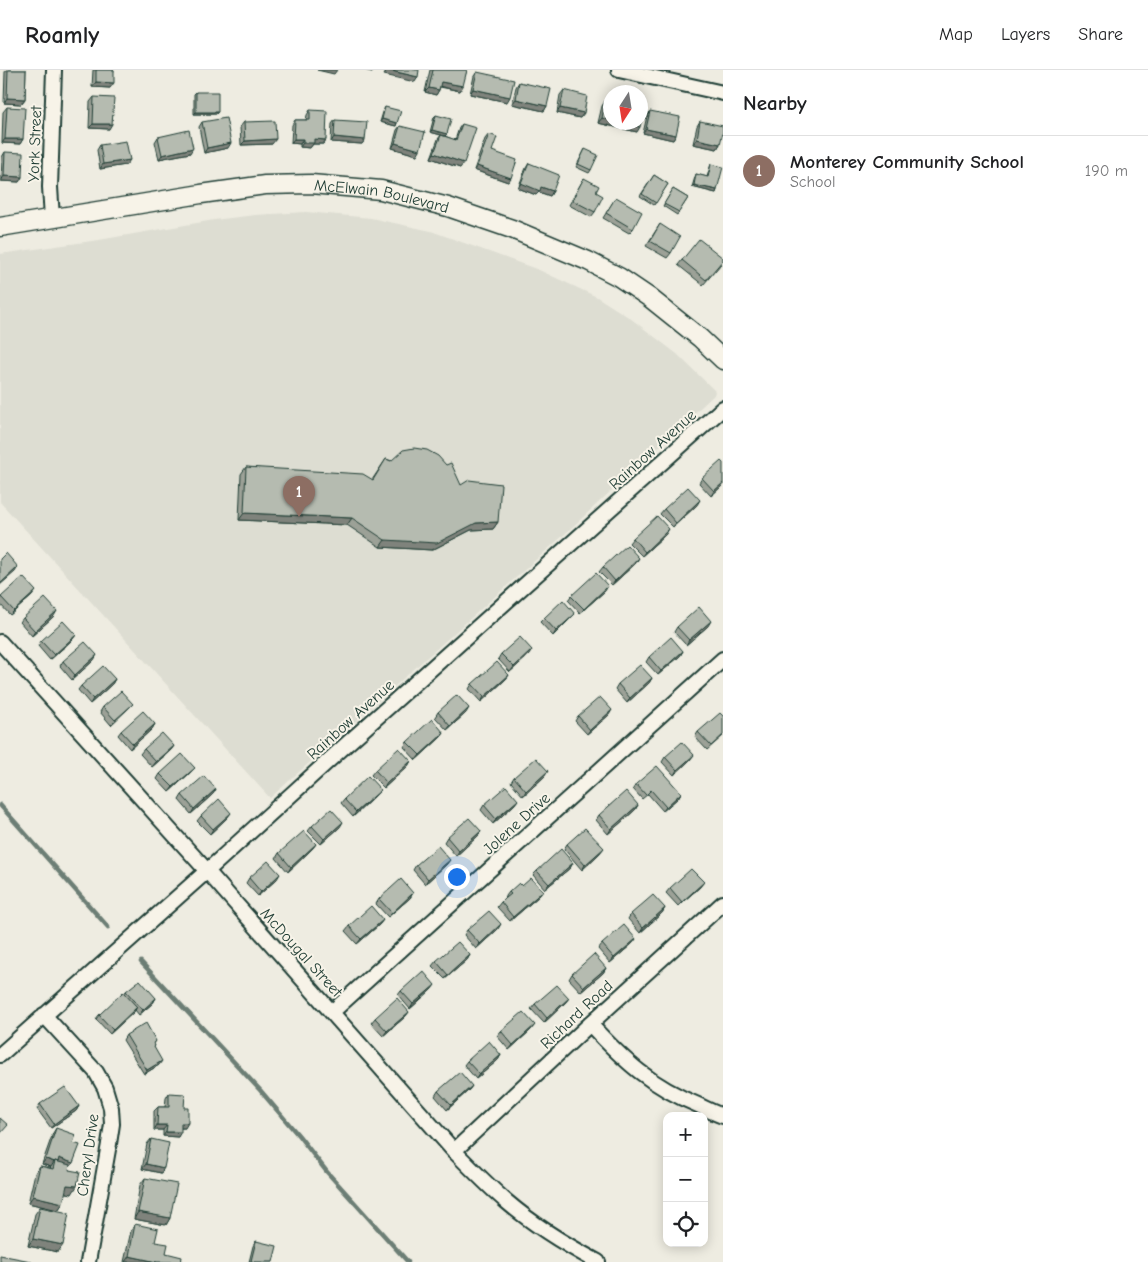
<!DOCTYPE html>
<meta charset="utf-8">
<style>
:root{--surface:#fff;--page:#f2f2f2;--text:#202124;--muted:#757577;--line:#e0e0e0;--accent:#db2777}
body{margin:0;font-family:"Comic Neue",sans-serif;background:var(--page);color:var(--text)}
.controls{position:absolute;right:15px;bottom:15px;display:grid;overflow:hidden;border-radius:10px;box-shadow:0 2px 12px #0003}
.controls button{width:45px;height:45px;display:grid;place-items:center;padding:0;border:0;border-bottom:1px solid var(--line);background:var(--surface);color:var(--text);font:25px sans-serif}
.compass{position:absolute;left:603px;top:15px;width:45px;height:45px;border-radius:50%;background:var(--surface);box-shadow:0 2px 12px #0003;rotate:192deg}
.you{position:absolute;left:456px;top:806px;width:18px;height:18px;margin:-12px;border:4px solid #fff;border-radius:50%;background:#1a73e8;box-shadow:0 0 0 8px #1a73e833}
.badge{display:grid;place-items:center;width:32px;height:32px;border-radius:50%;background:var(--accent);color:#fff;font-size:16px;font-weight:700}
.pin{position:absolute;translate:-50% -41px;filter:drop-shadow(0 1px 2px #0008)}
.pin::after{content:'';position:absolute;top:26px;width:18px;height:15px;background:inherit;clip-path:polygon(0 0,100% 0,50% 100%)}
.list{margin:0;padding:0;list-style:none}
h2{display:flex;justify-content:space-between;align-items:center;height:65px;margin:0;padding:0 20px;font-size:21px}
h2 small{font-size:16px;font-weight:400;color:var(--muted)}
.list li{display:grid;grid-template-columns:32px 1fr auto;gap:15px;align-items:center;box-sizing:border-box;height:70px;padding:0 20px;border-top:1px solid var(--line)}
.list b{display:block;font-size:19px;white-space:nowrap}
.list p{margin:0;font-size:16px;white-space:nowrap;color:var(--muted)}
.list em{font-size:16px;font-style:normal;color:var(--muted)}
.icon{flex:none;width:28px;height:28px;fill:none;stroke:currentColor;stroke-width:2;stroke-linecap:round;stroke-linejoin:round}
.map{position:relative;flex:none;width:723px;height:1192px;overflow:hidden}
header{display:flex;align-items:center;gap:30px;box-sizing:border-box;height:70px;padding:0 25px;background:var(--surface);border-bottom:1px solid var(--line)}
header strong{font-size:24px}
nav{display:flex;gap:28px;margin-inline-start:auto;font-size:18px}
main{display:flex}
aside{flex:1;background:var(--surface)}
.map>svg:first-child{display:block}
.built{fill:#ddddd2}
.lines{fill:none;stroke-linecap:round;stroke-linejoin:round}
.stream{stroke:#6c7e74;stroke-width:4.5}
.minor-casing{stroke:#1f3d34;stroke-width:18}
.tertiary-casing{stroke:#1f3d34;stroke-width:21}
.minor{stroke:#f7f3e8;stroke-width:14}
.tertiary{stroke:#f7f3e8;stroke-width:18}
.wall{fill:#9ca197;stroke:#1f3d34}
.shaded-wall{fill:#7f837b;stroke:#1f3d34}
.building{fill:#b5bbb0;stroke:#1f3d34}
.labels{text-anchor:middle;stroke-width:4;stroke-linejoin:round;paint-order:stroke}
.street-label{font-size:16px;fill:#1f3d34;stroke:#f7f3e8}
</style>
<header>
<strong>Roamly</strong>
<nav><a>Map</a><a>Layers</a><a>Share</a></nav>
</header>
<main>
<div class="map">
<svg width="723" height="1192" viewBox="0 0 723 1192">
<rect width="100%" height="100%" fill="#eeece1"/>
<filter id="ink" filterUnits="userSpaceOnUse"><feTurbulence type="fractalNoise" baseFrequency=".02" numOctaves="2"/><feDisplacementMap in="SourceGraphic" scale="10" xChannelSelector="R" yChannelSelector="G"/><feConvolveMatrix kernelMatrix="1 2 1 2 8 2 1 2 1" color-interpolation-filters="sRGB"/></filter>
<g filter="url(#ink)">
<path class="built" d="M306 142 371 148 431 161 539 200 597 227 630 248 677 284 715 321 714 325 566 463 270 728 0 432V184L99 170 214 150 255 145Z"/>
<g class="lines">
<path class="stream" d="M0 735 108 857
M141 892 260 1020 299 1066 327 1102 408 1192"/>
<g class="minor-casing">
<path id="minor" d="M619 0 723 23
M52 148 50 117 54 0
M0 572 207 801 454 1081C471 1098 488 1116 507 1132 535 1156 566 1175 598 1192
M332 942 723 589
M44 945 96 1002 105 1018 111 1038 112 1054 109 1074 88 1192
M590 954C624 991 651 1016 698 1035 706 1039 714 1043 723 1046
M0 985 207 801 348 673 723 338
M454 1081 590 954 723 833"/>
</g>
<g class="tertiary-casing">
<g id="tertiary">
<path id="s1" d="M0 157 201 124 265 115 311 114 381 120 448 137 512 159 588 191 619 207 650 228 700 268 723 290"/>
</g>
</g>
<use href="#minor" class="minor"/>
<use href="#tertiary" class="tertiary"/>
</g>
<path class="wall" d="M6 0H26L25 29 21 34 4 33 5 2Z
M93 0H114L110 18 92 17Z
M430 0H467L460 21 440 17 439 20 436 25 425 22Z
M477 2 507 32 470 24 474 6Z
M519 12 547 36 544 41 512 34 516 17Z
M564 20 584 43 580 48 557 43 560 25Z
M196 22 216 44H194V24Z
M94 27 109 59 89 58 90 32Z
M605 31 637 62 598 53 602 36Z
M7 37 23 69 20 74 2 73 3 42Z
M385 37 397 53 396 56 380 52 384 39Z
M310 40 326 70 323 74H313L310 78 300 77V74L291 73 292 55 295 50H306L307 45Z
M650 41 676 65 673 70 643 63 647 46Z
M436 45 447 64 445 66 455 70 459 58 462 54 460 98 431 88 438 69 441 65 430 62 434 47Z
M335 50 365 70 362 74 331 72 332 54Z
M700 51 720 74 717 79 693 74 697 56Z
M202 52 228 78 204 83 199 57Z
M244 52 272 74 241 75 240 57Z
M400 56 417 85 392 78 397 60Z
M489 64 492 81 508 112 474 100 485 69Z
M158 67 190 83 159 89 155 72Z
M100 75 126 95 100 99 97 80Z
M585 79 591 100 589 103 576 97Z
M5 82 22 107 19 112 1 111 2 87Z
M529 93 553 121 550 126 539 122 536 125 518 118 526 98Z
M711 94 717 120 716 123 692 117 695 107 696 104 707 107 710 97Z
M654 105 668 114 654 135 640 126Z
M584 108 596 122 595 142 591 147 569 135Z
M673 119 688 128 677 145 663 136Z
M616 127 633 159 629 163 603 148Z
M660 154 671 183 667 188 646 176Z
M682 190 721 194 703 215 678 195Z
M386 389 461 415 498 452 493 459 471 460 432 480 380 477 347 455 239 450 241 404 246 397 372 410Z
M702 408 723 415 711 426 699 413Z
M697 435 673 457 660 444 664 439Z
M666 464 642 486 629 473 633 468Z
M636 493 612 515 599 502 603 497Z
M605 521 580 543 568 530 571 526Z
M32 526 10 545 0 534V529L1 527Z
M54 546 32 566 20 552 23 548Z
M544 548H571L553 566 540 552Z
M708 556 686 575 674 562 677 557Z
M76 565 72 570 50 590 38 576 41 571Z
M683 581 680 586 658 605 646 592 649 587Z
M501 584 529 585 510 602 498 589Z
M94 590 72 610 60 596 63 591Z
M509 605 506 609 481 632 469 619 472 614Z
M652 608 649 613 627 633 615 619 618 614Z
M115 609 112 614 90 634 78 620 81 616Z
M133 634 129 638 111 655 100 642 103 637Z
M438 642 466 643 447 660 435 647Z
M609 645 587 664 575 651 578 646Z
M155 654 152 659 130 679 118 665 121 661Z
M698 662 723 666 707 680 695 667Z
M444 663 441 667 416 690 404 677 407 672Z
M174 676 171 680 152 697 140 684 144 679Z
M665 687 690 690 674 705 662 692Z
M411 691 408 696 384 718 371 705 375 700Z
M191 702 169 722 157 709 160 704Z
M545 706 523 726 511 712 514 707Z
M636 714 681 723 678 728 663 741 648 724 642 729 633 719Z
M216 719 213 724 191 744 179 730 182 725Z
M377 724 353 747 341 733 344 729Z
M515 734 493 754 481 740 484 735Z
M638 735 635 740 608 764 596 750 599 745Z
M201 746 228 747 210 764 197 751Z
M312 756 340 757 321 774 308 761Z
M481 761 478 766 456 786 444 772 447 767Z
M316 774 312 779 288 802 276 788 279 783Z
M567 774 600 783 582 800 564 779Z
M573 793 570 798 545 819 533 805 537 801Z
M447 794 425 814 413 800 416 795Z
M249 808 277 809 258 826 246 813Z
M522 816 543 821 539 826 510 851 497 837 501 832 506 827V826L509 822Z
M700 817 678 836 666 823 670 818Z
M413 823 410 828 388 847 376 834 379 829Z
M665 838 662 843 640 863 628 849 631 844Z
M383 850 379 855 357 874 345 861 349 856Z
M498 859 476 879 464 865 467 860Z
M636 869 632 874 610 893 598 879 602 874Z
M470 885 467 890 445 909 432 896 436 891Z
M606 898 603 903 581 922 569 909 572 904Z
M432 919 410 939 398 925 401 921Z
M126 921 156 928 153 933 139 945 135 940 110 964 96 949 99 945 124 924Z
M569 928 565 933 544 953 531 939 535 934Z
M409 942 405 947 383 966 371 953 375 948Z
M531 960 509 980 497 966 501 961Z
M126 965 156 971 154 974 155 976 154 977 159 995 144 1004 123 970Z
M501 985 498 990 476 1009 464 995 467 991Z
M472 1016 469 1020 447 1040 435 1026 438 1021Z
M169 1023 185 1058H181L178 1067 163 1066V1060H154V1041L158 1037H165L166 1028Z
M40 1034 79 1036 76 1041 51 1058 37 1039Z
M56 1058 73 1073 70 1097H69V1100L72 1124 65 1122 63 1133 58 1140 28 1133 35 1103 40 1096 50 1098 51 1097 42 1094 53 1063Z
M151 1069 161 1103 142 1099 147 1074Z
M145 1108 170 1148 166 1155 134 1149 140 1115Z
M40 1137 58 1182 28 1176 35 1144Z
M135 1154 166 1183 181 1192H124L131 1161Z
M256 1171 273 1192H249L253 1176Z"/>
<path class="shaded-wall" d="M317 0H337L334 4Z
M364 0H373L372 2Z
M387 0 418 7 415 12 384 5Z
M96 12 114 13 110 18 92 17Z
M441 12 463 16 460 21 438 16Z
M429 18 439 20 436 25 425 22Z
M473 19 510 27 507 32 470 24Z
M7 28 25 29 21 34 4 33Z
M516 29 547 36 544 41 512 34Z
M560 38 584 43 580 48 557 43Z
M196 42H218L216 44H194Z
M602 48 610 50V52H620L640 57 637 62 598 53Z
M382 49 397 53 396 56 380 52Z
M93 54H112L109 59 89 58Z
M646 59 676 65 673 70 643 63Z
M432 60 447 64 445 66 430 62Z
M334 67 365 70 362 74 331 72Z
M5 69H23L20 74 2 73Z
M276 69 272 74 241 75 245 71Z
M294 69H303L300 74 291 73Z
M314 69 326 70 323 74H313L310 78 300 77 303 73Z
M697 69 720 74 717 79 693 74Z
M231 73 228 78 204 83 207 78Z
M395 73 420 80 417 85 392 78Z
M193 78 190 83 159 89 162 85Z
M434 83 464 93 460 98 431 88Z
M130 90 126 95 100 99 103 94Z
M477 96 511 108 508 112 474 100Z
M4 106 22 107 19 112 1 111Z
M521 113 541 117 553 121 550 126 539 122 536 125 518 118Z
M694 115 717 120 716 123 692 117Z
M723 413V415L711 426 714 421Z
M700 430 697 435 673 457 676 453Z
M244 443 352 448 347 455 239 450Z
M498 452 493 459 471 460 432 480 380 477 385 470 476 453Z
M669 459 666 464 642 486 645 482Z
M639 488 636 493 612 515 615 511Z
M18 497 15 502 0 515V514Z
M608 516 605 521 580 543 584 539Z
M36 521 32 526 10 545 14 541Z
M57 541 54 546 32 566 35 561Z
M575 544 553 566 556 561Z
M711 551 708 556 686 575 689 570Z
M76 565 72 570 50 590 54 585Z
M532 580 529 585 510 602 514 597Z
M683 581 680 586 658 605 661 601Z
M97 585 94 590 72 610 75 605Z
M509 605 506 609 481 632 484 627Z
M652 608 649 613 627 633 630 628Z
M115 609 112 614 90 634 93 629Z
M469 638 466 643 447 660 450 656Z
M612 640 609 645 587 664 590 660Z
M155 654 152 659 130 679 133 674Z
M444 663 441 667 416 690 420 685Z
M174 676 171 680 152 697 156 692Z
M694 685 690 690 674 705 677 700Z
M411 691 408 696 384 718 387 713Z
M195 698 191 702 169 722 173 717Z
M548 701 545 706 523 726 526 721Z
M216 719 213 724 191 744 194 739Z
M381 720 377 724 353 747 356 742Z
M681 723 678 728 663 741 666 737Z
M518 730 515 734 493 754 496 749Z
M638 735 635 740 608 764 611 759Z
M231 743 228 747 210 764 213 759Z
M343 752 340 757 321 774 324 769Z
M481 761 478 766 456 786 459 781Z
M316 774 312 779 288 802 291 797Z
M604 778 600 783 582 800 585 795Z
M450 790 447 794 425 814 428 809Z
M573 793 570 798 545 819 549 814Z
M280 804 277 809 258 826 261 822Z
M704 812 700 817 678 836 682 832Z
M543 821 539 826 510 851 513 847Z
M413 823 410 828 388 847 392 843Z
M665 838 662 843 640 863 643 858Z
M383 850 379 855 357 874 361 869Z
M501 854 498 859 476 879 480 874Z
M636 869 632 874 610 893 614 888Z
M470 885 467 890 445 909 448 905Z
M606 898 603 903 581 922 584 917Z
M435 915 432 919 410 939 413 934Z
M156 928 153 933 139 945 143 940Z
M569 928 565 933 544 953 547 948Z
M137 937 134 942 110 964 113 960Z
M409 942 405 947 383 966 387 961Z
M535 955 531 960 509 980 513 975Z
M501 985 498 990 476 1009 479 1004Z
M162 991 159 995 144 1004 147 1000Z
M472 1016 469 1020 447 1040 451 1035Z
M79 1036 76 1041 51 1058 54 1054Z
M181 1053H188L185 1058H178Z
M157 1055H167L163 1060H154Z
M166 1062H181L178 1067 163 1066Z
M59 1088 73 1093 70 1097 56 1092Z
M46 1089 54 1092 51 1097 42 1094Z
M146 1094 164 1098 161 1103 142 1099Z
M67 1115 77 1116 72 1124 62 1122Z
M33 1126 63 1133 58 1140 28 1133Z
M138 1142 170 1148 166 1155 134 1149Z
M33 1169 63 1175 58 1182 28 1176Z
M129 1186 157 1192H125Z"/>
<path class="building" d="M8 0H26L25 29 7 28Z
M96 0H114V13L96 12Z
M388 0H419L418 7Z
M433 0H467L463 16 441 12 439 20 429 18Z
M477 2 514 10 510 27 473 19Z
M519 12 551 19 547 36 516 29Z
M564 20 587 26 584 43 560 38Z
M196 22H218V42H196Z
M94 27 114 28 112 54H93Z
M605 31 610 32V50L602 48Z
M7 37 25 38 23 69H5Z
M385 37 401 41 397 53 382 49Z
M640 39 644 40 640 57 620 52H640Z
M310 40 327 41 326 70 314 69V73H303V69H294L295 50H310Z
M650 41 680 47 676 65 646 59Z
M436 45 451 49 447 64 432 60Z
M226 48 231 73 207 78 202 52Z
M335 50 367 52 365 70 334 67Z
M275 51 276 69 245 71 244 52Z
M700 51 723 56V62L720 74 697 69Z
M462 54 476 58 464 93 434 83 441 65 456 70Z
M400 56 425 62 420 80 395 73Z
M189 60 193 78 162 85 158 67Z
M489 64 497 67 492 81 517 90 511 108 477 96Z
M126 71 130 90 103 94 100 75Z
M585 79 598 85 591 100 578 94Z
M5 82 23 83 22 107 4 106Z
M529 93 559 105 553 121 541 117 540 121 521 113Z
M711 94 723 97 717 120 694 115 696 104 708 107Z
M654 105 668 114 656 133 642 124Z
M584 108 599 116 596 122 603 126 595 142 572 130Z
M673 119 688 128 679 142 664 134Z
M616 127 642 142 633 159 606 143Z
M660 154 680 167 671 183 650 171Z
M699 169 723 188V190L706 210 682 190Z
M414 378 427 380 438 386 446 395 451 393 461 415 469 410 501 414 498 452 476 453 437 473 385 470 352 448 244 443 246 397 363 404 373 410 386 389 391 391 403 380Z
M721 391 723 393V413L714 421 702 408Z
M688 417 700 430 676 453 664 439Z
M657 446 669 459 645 482 633 468Z
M627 475 639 488 615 511 603 497Z
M6 483 18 497 0 514V489Z
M596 503 608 516 584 539 571 526Z
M23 507 36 521 14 541 1 527Z
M45 528 57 541 35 561 23 548Z
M563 530 575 544 556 561 544 548Z
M699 537 711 551 689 570 677 557Z
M63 551 76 565 54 585 41 571Z
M520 567 532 580 514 597 501 584Z
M671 567 683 581 661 601 649 587Z
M85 572 97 585 75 605 63 591Z
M497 592 509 605 484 627 472 614Z
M640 595 652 608 630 628 618 614Z
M103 596 115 609 93 629 81 616Z
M121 621 133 634 115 650 103 637Z
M457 625 469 638 450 656 438 642Z
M600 627 612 640 590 660 578 646Z
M143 641 155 654 133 674 121 661Z
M720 643 723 646V665L711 676 698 662Z
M432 649 444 663 420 685 407 672Z
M162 663 174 676 156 692 144 679Z
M682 672 694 685 677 700 665 687Z
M399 678 411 691 387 713 375 700Z
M182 684 195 698 173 717 160 704Z
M536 688 548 701 526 721 514 707Z
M657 696 681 723 666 737 651 720 646 725 636 714Z
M204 706 216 719 194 739 182 725Z
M368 706 381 720 356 742 344 729Z
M506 716 518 730 496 749 484 735Z
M626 721 638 735 611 759 599 745Z
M219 729 231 743 213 759 201 746Z
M331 739 343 752 324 769 312 756Z
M469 748 481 761 459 781 447 767Z
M585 758 604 778 585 795 567 774Z
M304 761 316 774 291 797 279 783Z
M438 776 450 790 428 809 416 795Z
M561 779 573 793 549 814 537 801Z
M268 791 280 804 261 822 249 808Z
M691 799 704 812 682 832 670 818Z
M531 808 543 821 513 847 501 832 511 824 509 822 519 813 522 816Z
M401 809 413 823 392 843 379 829Z
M653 825 665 838 643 858 631 844Z
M371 836 383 850 361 869 349 856Z
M489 841 501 854 480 874 467 860Z
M624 855 636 869 614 888 602 874Z
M458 872 470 885 448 905 436 891Z
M594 884 606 898 584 917 572 904Z
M423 901 435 915 413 934 401 921Z
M140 910 156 928 143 940 126 921Z
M557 915 569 928 547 948 535 934Z
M123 922 137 937 113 960 99 945Z
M397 928 409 942 387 961 375 948Z
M523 942 535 955 513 975 501 961Z
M146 953 156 971 153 973 155 976 154 977 162 991 147 1000 126 965Z
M489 971 501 985 479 1004 467 991Z
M460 1002 472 1016 451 1035 438 1021Z
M65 1017 79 1036 54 1054 40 1034Z
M169 1023 185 1024 184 1038H188V1053H181V1062H166L167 1055H157L158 1037H169Z
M0 1048 8 1055 0 1064Z
M56 1058 76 1065 73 1073 80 1075 73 1093 59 1088 58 1092 55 1091V1092L46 1089Z
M151 1069 169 1073 164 1098 146 1094Z
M55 1091 70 1095 69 1100 80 1102 77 1116 67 1115 63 1133 33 1126 40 1096 53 1099Z
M145 1108 177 1114 170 1148 138 1142Z
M40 1137 69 1143 63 1175 33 1169Z
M135 1154 158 1159 155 1172 168 1174 166 1183 182 1187 181 1192H157L129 1186Z
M256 1171 277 1176 273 1192H255L251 1191Z
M0 1185 31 1191V1192H0Z"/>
</g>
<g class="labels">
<g class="street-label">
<text transform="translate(34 74) rotate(-88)" y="6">York Street</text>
<text dy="6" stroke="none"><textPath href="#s1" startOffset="386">McElwain Boulevard</textPath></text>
<text transform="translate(652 379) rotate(-42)" y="6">Rainbow Avenue</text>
<text transform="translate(350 649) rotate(-42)" y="6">Rainbow Avenue</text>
<text transform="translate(516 753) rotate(-42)" y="6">Jolene Drive</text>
<text transform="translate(302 882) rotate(48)" y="6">McDougal Street</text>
<text transform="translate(576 944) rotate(-43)" y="6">Richard Road</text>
<text transform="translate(87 1085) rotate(-82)" y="6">Cheryl Drive</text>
</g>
</g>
</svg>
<div class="controls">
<button>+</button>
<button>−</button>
<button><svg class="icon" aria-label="locate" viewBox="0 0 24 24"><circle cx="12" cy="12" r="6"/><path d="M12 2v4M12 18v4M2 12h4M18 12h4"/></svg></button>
</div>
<svg class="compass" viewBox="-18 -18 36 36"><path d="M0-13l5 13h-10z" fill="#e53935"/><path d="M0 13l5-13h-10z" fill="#757577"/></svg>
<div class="you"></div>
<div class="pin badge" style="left:299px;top:447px;background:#8d6e63">1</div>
</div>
<aside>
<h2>Nearby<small></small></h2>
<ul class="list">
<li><span class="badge" style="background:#8d6e63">1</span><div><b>Monterey Community School</b><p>School</p></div><em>190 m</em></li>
</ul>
</aside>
</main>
